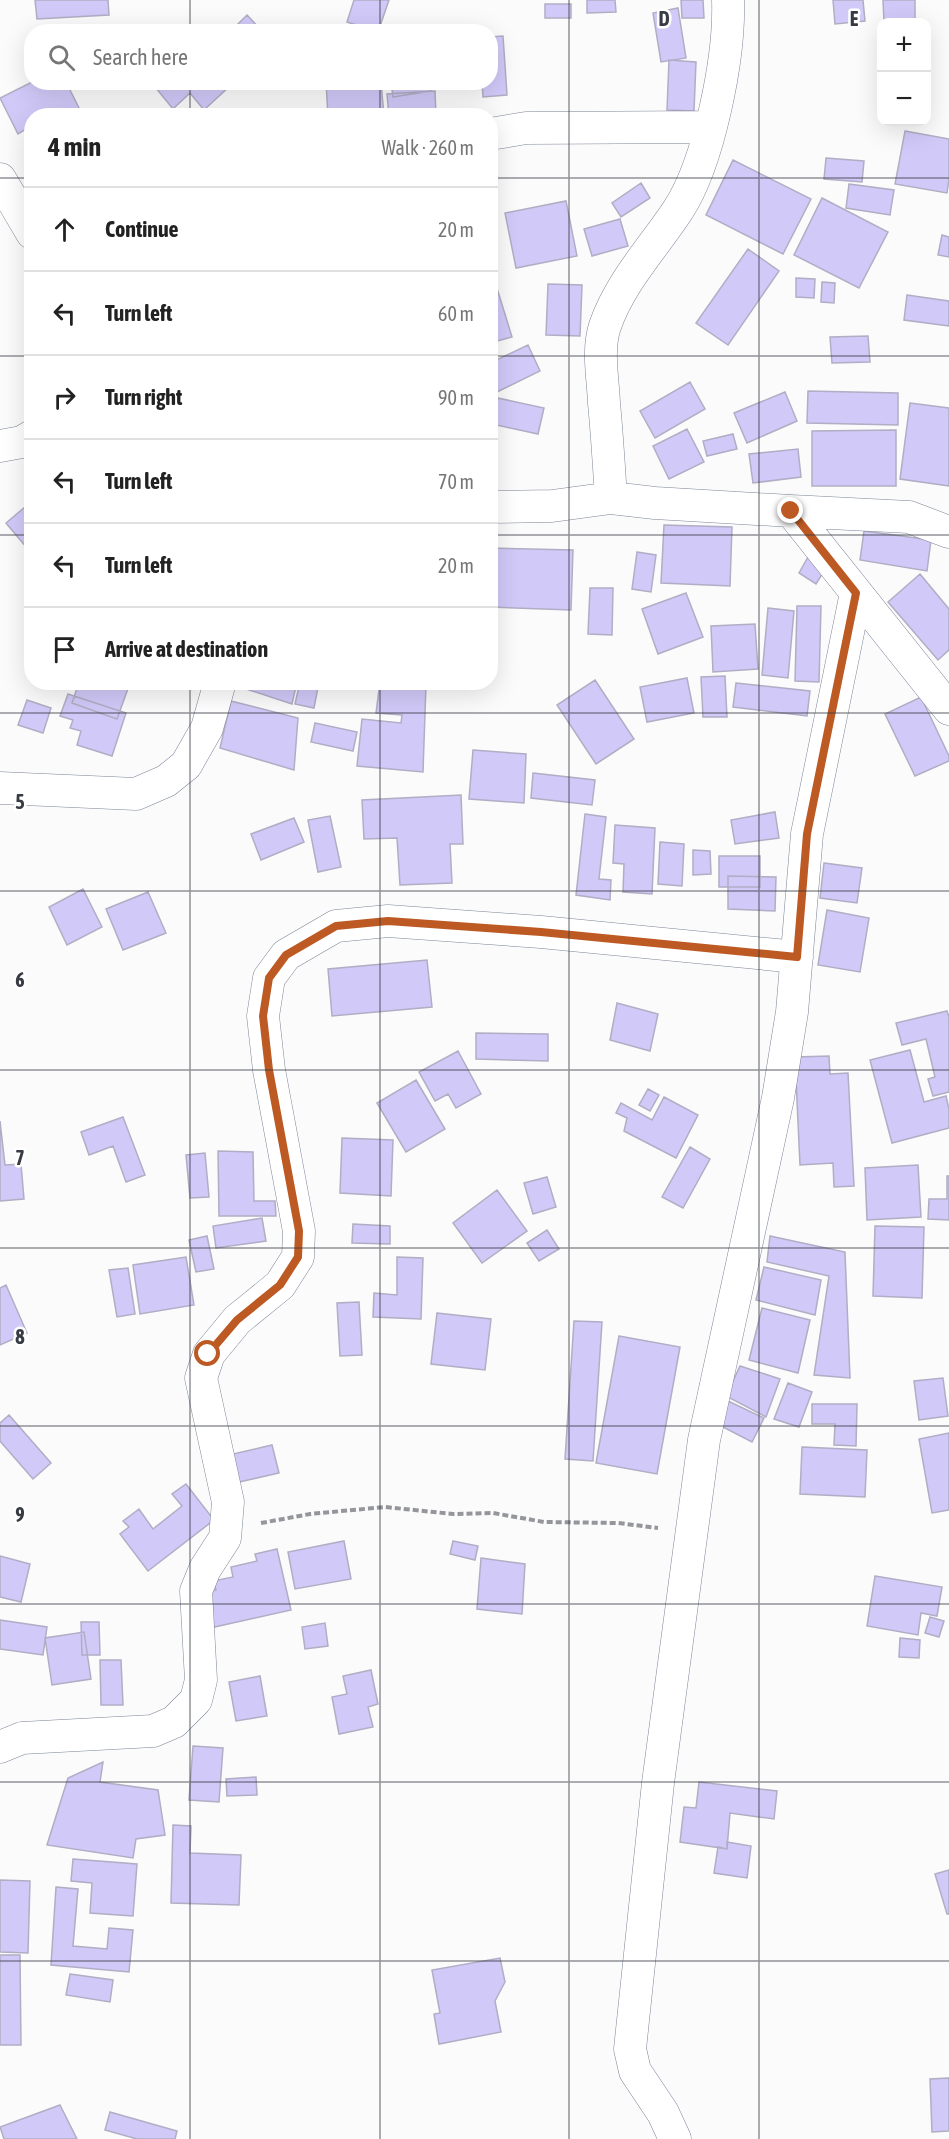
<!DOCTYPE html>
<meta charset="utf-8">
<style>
:root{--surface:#fff;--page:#f2f2f2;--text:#222;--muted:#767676;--line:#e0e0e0}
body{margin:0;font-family:"Asap Condensed",sans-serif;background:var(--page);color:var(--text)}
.controls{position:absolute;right:18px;top:18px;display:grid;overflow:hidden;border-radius:12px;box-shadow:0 6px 24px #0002}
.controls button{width:54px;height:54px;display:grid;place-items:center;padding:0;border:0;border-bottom:2px solid var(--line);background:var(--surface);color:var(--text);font:30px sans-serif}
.stop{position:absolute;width:18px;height:18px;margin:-14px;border:4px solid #bd5923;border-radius:50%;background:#fff}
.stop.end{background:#bd5923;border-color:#fff;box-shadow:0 2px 6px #0008}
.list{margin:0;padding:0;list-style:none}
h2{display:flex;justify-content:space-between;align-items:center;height:78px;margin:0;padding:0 24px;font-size:26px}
h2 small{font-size:20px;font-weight:400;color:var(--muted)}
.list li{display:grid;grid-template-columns:39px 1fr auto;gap:18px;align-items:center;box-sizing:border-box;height:84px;padding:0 24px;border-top:2px solid var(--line)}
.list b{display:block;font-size:22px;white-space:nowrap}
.list em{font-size:20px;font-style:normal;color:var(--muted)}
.icon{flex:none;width:33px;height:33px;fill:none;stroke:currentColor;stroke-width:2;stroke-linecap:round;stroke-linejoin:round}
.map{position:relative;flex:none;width:949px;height:2139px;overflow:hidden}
.search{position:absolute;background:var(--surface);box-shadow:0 6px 24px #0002;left:24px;top:24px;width:474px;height:66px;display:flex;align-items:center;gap:15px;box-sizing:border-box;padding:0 21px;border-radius:24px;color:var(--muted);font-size:22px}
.panel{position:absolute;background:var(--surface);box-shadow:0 6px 24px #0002;left:24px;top:108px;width:474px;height:582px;border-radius:24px}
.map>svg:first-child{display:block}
.building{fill:#d1c9f8;stroke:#b1adc4;stroke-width:1.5}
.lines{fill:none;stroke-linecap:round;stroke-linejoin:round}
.street-casing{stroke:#7c8599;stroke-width:33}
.path{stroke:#94969b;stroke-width:4;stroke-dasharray:6 3;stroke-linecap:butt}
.street{stroke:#fff;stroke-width:32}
.route{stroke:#bd5923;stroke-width:8}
.grid{fill:none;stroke:#373b44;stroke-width:1.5;stroke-opacity:0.55}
.grid-label{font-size:20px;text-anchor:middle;font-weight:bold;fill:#373b44;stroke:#fff;stroke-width:5;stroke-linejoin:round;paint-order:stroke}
</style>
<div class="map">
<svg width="949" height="2139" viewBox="0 0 949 2139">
<rect width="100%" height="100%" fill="#fbfbfb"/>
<path class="building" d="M35 0H108L109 15 37 19Z
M354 0H389L378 32 347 22Z
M587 0H615L616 12 587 13Z
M681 0H703L704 18H682Z
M833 0H863L865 21 835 24Z
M883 0H915V22H884Z
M545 4H571V18H545Z
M678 8 686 58 661 62 653 13Z
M247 15 260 29 257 32H230Z
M503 36 507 95 483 97 482 82H490V37Z
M669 60 696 62 694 111 667 110Z
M32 82H66L83 116H32V140L26 129 18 134 0 98Z
M151 82H231L232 84 204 110 190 93 173 109Z
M326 82H381L384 116H328Z
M391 82H430L431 91 393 97Z
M435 91 436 116H389L387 94Z
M905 131 949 139V179L947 193 895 184Z
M826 158 864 161 862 182 824 179Z
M733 160 811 199 783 254 706 215Z
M641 183 650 198 621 217 612 203Z
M849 184 894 190 890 215 846 208Z
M822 198 888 232 859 288 794 255Z
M566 201 577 256 516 268 505 213Z
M620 219 628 246 592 256 584 229Z
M942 235 949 237V257L938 255Z
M748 249 779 271 728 345 696 323Z
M492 272 512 337 490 343V273Z
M796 278 815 279 814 298 796 297Z
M822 282 835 283 834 303 821 302Z
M548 284 582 285 580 336 546 335Z
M907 295 949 301V326L904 320Z
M868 336 870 362 832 363 830 337Z
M528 345 540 371 497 392 490 379V363Z
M690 382 705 409 655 438 640 411Z
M808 391 898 393V425L807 423Z
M785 392 797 421 747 443 734 413Z
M498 398 544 408 538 434 492 424Z
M910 403 949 408V486L900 479Z
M687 429 704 462 669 479 653 446Z
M896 430V486H812V431Z
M733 434 737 449 707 456 703 441Z
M798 449 801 477 753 483 749 454Z
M25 507 32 515V554L6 523Z
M664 525 732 527 730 586 661 583Z
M864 531 931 540 927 571 860 560Z
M490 548 573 550 571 610 490 607Z
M637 552 656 555 651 592 632 589Z
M808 557 826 568 816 584 799 573Z
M920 574 949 609V650L938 660 888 602Z
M590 588H613L612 635 588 634Z
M686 593 703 637 658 654 642 609Z
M797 606H821L819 682 795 681Z
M768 608 794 611 788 678 762 675Z
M755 624 758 669 713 672 711 626Z
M725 676 727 717H703L701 677Z
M687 678 694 713 647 722 640 687Z
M595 680 634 739 596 764 557 705Z
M79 682 130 683 117 719 72 703Z
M241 682H297L292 704 240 687Z
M300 682H319L314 708 295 704Z
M380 682 426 684 423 772 357 766 362 719 401 723 402 715 376 713Z
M736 683 810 691 807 716 733 707Z
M68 694 126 713 112 756 77 745 81 731 70 728 73 720 60 716Z
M921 697 949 756V761L915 776 885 714Z
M27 700 51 708 43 733 18 725Z
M231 701 298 718 294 770 220 748Z
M315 723 357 732 353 751 311 742Z
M473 750 526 754 524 803 469 799Z
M533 773 595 780 592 805 531 798Z
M461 795 463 844H450L452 883 400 885 397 838 364 839 362 800Z
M775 812 779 838 735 844 731 820Z
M585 814 606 817 599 879 611 880 610 900 576 895Z
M330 816 341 867 318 872 308 820Z
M294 818 304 842 261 860 251 834Z
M615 825 655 828 652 894 623 892 624 864 613 863Z
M660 842 684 844 682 886 658 884Z
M693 850 710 851 711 874 693 875Z
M719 856H760V887H719Z
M824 863 862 868 857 903 820 898Z
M728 876 776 877 775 911 728 909Z
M83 889 102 927 67 945 49 907Z
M148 892 166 933 123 950 106 909Z
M827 910 869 918 860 972 818 965Z
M427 960 432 1007 332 1016 328 969Z
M617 1003 658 1014 650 1051 610 1040Z
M947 1011 949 1017V1092L933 1096 928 1079 935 1077 926 1039 902 1045 896 1023Z
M476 1033 548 1034V1061L476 1059Z
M910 1050 924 1102 946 1096 949 1109V1128L892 1143 870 1060Z
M458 1051 481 1094 456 1108 448 1094 435 1101 419 1072Z
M829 1056 830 1074 848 1073 854 1186 834 1187 833 1163 800 1165 795 1057Z
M416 1080 445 1129 406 1152 377 1103Z
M648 1089 659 1095 650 1111 639 1105Z
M664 1097 698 1115 676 1158 624 1131 627 1118 616 1113 621 1103 652 1120Z
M123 1117 145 1175 126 1182 113 1146 89 1155 81 1132Z
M0 1121 5 1165 21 1164 24 1199 0 1201Z
M342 1138 393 1140 391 1196 340 1193Z
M690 1147 710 1159 683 1208 662 1197Z
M218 1151 253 1152 254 1201H275L276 1216H219Z
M205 1153 209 1197 190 1198 186 1155Z
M918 1165 921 1217 867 1220 865 1168Z
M947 1176H949V1220L928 1219 929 1199H947Z
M547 1177 556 1207 533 1214 524 1183Z
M497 1190 527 1231 482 1263 453 1223Z
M262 1218 266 1241 216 1248 213 1226Z
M353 1224 390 1226V1244L352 1243Z
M875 1226 924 1227 922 1298 873 1296Z
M547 1230 559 1249 539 1261 527 1243Z
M207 1236 214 1269 196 1272 189 1240Z
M770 1236 845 1252 850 1378 814 1375 829 1276 767 1262Z
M186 1257 194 1305 140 1314 133 1265Z
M397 1257 423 1258 421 1319 373 1317 374 1293 397 1295Z
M764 1267 821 1280 815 1315 756 1300Z
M128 1268 135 1314 117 1317 109 1270Z
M6 1285 27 1333 0 1345V1288Z
M359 1302 362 1355 340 1356 337 1303Z
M762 1308 810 1320 798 1373 749 1360Z
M437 1313 491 1319 485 1370 431 1364Z
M574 1321 602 1322 593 1461 565 1459Z
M619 1336 680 1347 657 1474 596 1463Z
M740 1366 780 1379 766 1417 726 1396Z
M943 1378 948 1416 919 1420 914 1381Z
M788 1383 812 1392 799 1427 774 1419Z
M728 1401 764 1418 752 1442 717 1424Z
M812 1404H857L856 1446 834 1445 835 1424H812Z
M9 1415 51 1463 33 1479 0 1441V1423Z
M949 1433V1510L932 1513 919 1439Z
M272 1445 279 1473 239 1482 233 1454Z
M802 1447 867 1450 865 1497 800 1494Z
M186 1484 214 1520 148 1571 120 1534 129 1527 123 1521 139 1509 153 1529 182 1506 172 1494Z
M344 1541 351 1579 295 1589 288 1552Z
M453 1541 478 1546 475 1560 450 1554Z
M277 1549 291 1610 210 1628 202 1593 216 1590 213 1581 233 1577 231 1567 257 1561 255 1554Z
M0 1556 30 1564 21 1602 0 1597Z
M481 1558 525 1564 522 1614 477 1609Z
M875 1576 942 1587 937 1616 921 1613 918 1635 867 1626Z
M930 1617 944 1621 939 1637 925 1633Z
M0 1620 47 1627 43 1655 0 1649Z
M81 1622H99L100 1655H82Z
M325 1623 328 1646 305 1649 302 1627Z
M84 1632 91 1679 52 1685 45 1638Z
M900 1638 920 1640 919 1658 899 1657Z
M100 1660H121L123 1705H101Z
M371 1670 378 1704 368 1707 373 1727 339 1734 332 1697 347 1694 343 1676Z
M260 1676 267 1716 236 1721 229 1682Z
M193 1746 223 1748 219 1802 189 1800Z
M103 1762 100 1782 158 1790 165 1835 136 1839 133 1858 47 1845 68 1778Z
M256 1777 257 1795 227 1796 226 1779Z
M699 1782 777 1791 774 1819 730 1813 727 1849 680 1842 684 1807 696 1808Z
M173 1825 191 1826 190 1853 241 1855 239 1905 171 1903Z
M727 1842 751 1846 747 1878 714 1873 718 1847 727 1849Z
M73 1859 137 1864 133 1916 90 1913 92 1883 71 1881Z
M949 1870V1914H947L935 1874Z
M0 1880 30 1881 28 1953 0 1952Z
M56 1887 78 1889 73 1946 107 1949 109 1928 133 1930 129 1972 51 1965Z
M0 1955H20L21 2045H0Z
M500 1958 505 1982 495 2001 501 2032 439 2044 434 2014 440 2013 432 1970Z
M70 1974 113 1980 110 2002 66 1995Z
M949 2078V2131L932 2132 930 2079Z
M60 2105 77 2139H4L0 2127Z
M110 2112 177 2131 175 2139H137L105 2130Z"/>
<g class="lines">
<g class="street-casing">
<path id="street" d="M490 134 526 128 711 127
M0 179 32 233
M0 446 22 442 32 436
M611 498C609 466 607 434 604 403 603 378 597 350 605 326 620 282 653 248 678 210 709 163 730 57 728 0
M490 507 552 506 611 498 655 503 791 511 909 517 949 532
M791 511 949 709
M0 788 136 794 166 781 186 765 207 728 220 682
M0 1747 22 1738 153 1731 174 1722 196 1700 201 1680 196 1591 205 1569 225 1538 228 1502 201 1378 209 1354 237 1320 280 1285 298 1257 299 1231 269 1070 263 1016 269 978 286 955 336 926 388 921 541 932 797 957
M675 2139 663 2113 635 2071 630 2049 658 1783 704 1440 778 1098 792 1012 807 834 856 593"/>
</g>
<path class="path" d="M261 1523 310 1514 385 1507 453 1514 493 1513 544 1522 618 1523 658 1528"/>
<use href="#street" class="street"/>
</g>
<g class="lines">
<path class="route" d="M208 1354 237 1320 280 1285 298 1257 299 1231 269 1070 263 1016 269 978 286 955 336 926 388 921 541 932 797 957 807 834 856 593 791 511"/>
</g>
<path class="grid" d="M190 0V32M380 0V32M569 0V2139M759 0V2139M190 82V116M380 82V116M0 178H32M490 178H949M0 356H32M490 356H949M0 535H32M490 535H949M190 682V2139M380 682V2139M0 713H949M0 891H949M0 1070H949M0 1248H949M0 1426H949M0 1604H949M0 1782H949M0 1961H949"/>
<g class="grid-label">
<text x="664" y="26">D</text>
<text x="854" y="26">E</text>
<text x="20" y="809">5</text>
<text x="20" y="987">6</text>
<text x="20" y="1165">7</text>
<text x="20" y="1344">8</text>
<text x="20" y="1522">9</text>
</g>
</svg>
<div class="controls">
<button>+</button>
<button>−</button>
</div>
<div class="stop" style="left:208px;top:1354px"></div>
<div class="stop end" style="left:791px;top:511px"></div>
<div class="search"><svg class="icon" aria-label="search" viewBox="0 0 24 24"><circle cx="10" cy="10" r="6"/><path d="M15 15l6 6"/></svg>Search here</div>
<section class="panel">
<h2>4 min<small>Walk · 260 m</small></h2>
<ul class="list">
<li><svg class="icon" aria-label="ahead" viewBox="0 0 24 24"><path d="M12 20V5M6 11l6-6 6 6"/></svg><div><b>Continue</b></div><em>20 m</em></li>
<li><svg class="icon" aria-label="left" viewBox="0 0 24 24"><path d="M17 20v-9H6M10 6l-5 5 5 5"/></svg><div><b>Turn left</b></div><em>60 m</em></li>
<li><svg class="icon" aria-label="right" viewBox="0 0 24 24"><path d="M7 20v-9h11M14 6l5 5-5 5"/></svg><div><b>Turn right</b></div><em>90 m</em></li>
<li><svg class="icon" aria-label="left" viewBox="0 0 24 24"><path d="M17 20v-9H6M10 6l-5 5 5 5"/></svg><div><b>Turn left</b></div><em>70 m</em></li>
<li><svg class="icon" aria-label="left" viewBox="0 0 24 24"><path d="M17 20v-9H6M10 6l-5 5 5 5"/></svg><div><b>Turn left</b></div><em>20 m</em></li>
<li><svg class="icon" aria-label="arrive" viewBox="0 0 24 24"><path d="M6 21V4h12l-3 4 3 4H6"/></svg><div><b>Arrive at destination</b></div></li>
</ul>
</section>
</div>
